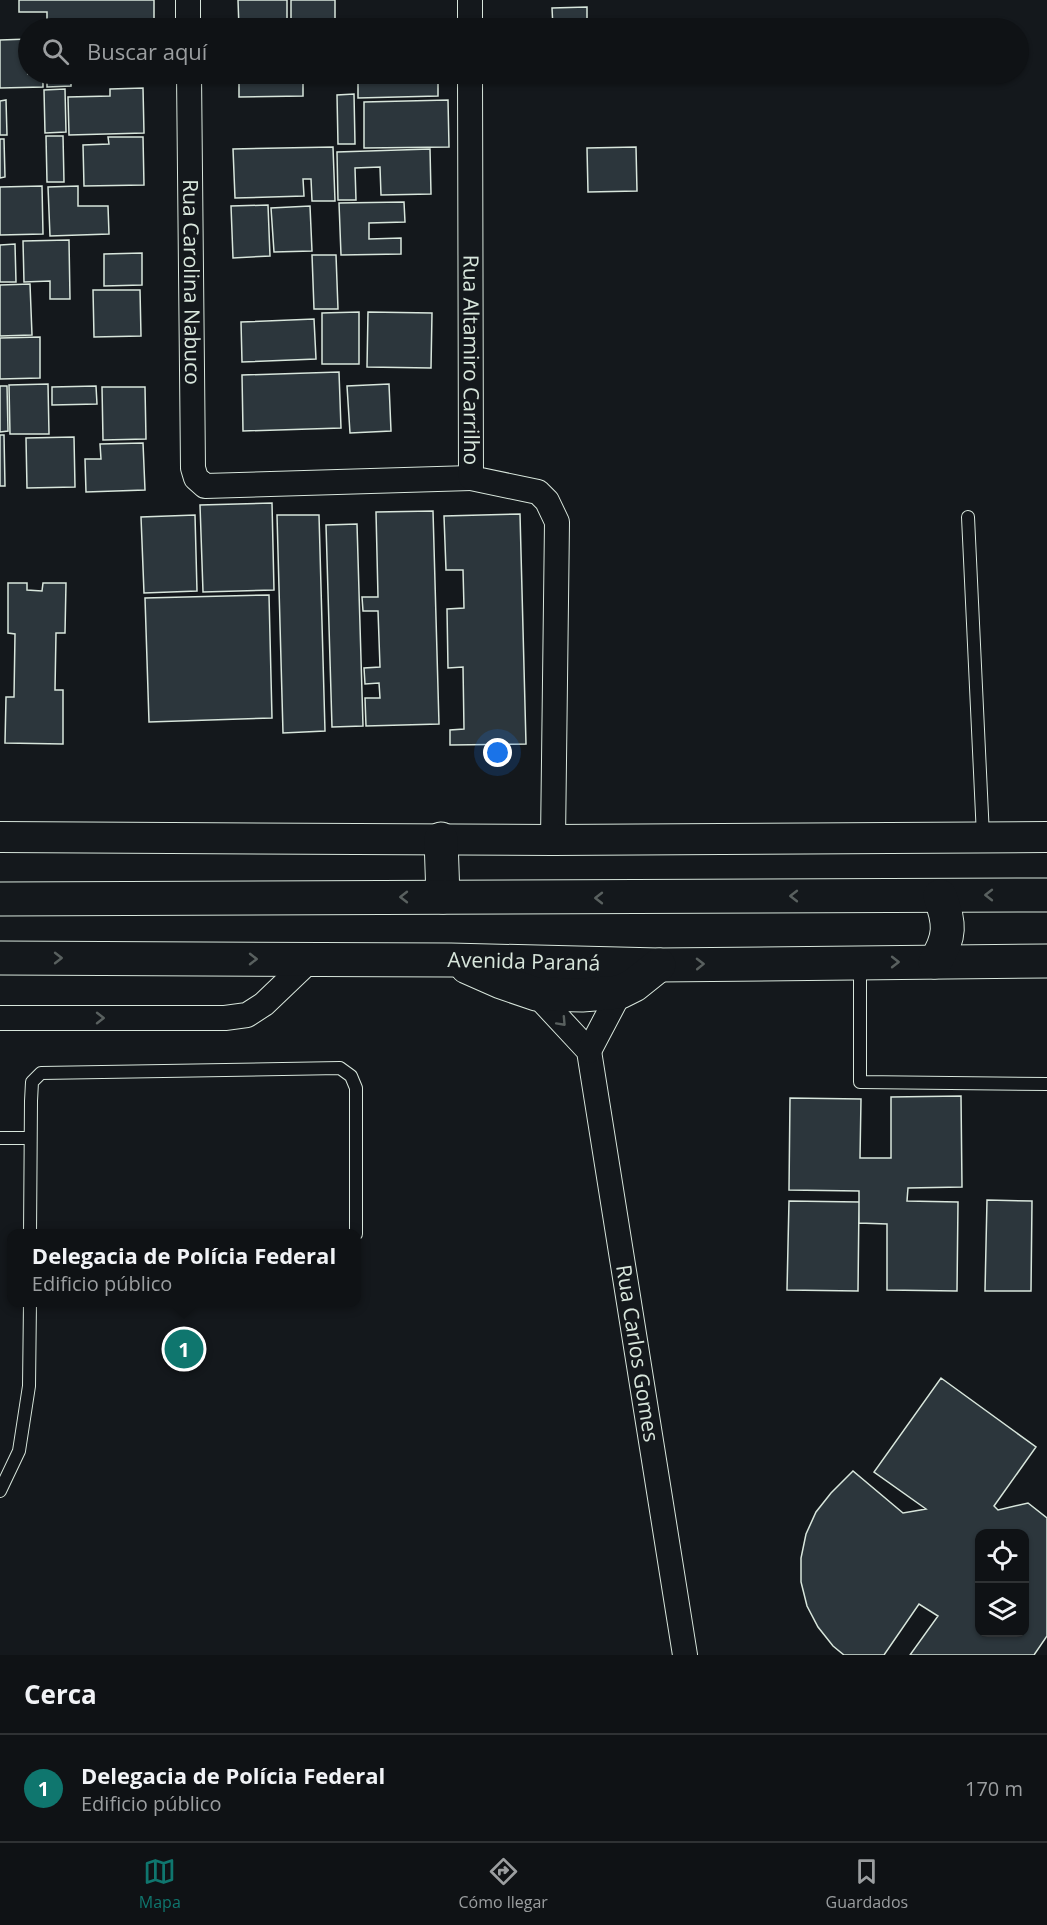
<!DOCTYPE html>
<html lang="es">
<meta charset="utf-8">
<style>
:root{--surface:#0f1215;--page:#1d2022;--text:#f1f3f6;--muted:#9b9ea0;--line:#2f3234;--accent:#0f766e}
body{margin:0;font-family:"Open Sans",sans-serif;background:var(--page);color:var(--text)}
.controls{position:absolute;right:18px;bottom:18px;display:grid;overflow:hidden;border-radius:12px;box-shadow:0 2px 4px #0004}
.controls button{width:54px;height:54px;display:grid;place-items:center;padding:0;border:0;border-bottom:2px solid var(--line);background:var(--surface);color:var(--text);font:30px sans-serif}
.you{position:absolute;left:498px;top:753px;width:21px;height:21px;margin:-15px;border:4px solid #fff;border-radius:50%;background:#1a73e8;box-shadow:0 0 0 9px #1a73e833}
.badge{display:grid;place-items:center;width:39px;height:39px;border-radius:50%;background:var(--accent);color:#fff;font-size:20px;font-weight:700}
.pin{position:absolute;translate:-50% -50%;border:3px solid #fff;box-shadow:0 2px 6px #0006}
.popup{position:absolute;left:7px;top:1229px;width:354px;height:78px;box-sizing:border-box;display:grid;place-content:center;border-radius:12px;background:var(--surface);filter:drop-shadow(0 2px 4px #0005);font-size:20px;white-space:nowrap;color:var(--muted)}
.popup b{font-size:22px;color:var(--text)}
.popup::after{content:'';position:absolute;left:50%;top:100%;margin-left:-12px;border:12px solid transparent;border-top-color:var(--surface)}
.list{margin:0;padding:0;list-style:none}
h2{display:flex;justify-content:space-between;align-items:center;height:78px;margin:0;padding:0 24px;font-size:26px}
h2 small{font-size:20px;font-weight:400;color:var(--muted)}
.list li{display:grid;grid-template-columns:39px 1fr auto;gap:18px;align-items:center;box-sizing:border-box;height:108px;padding:0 24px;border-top:2px solid var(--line)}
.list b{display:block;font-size:22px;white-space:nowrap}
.list p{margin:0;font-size:20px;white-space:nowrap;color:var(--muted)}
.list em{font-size:20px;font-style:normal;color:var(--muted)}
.icon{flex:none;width:33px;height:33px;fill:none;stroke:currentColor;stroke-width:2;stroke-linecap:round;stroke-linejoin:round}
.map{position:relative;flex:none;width:1047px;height:1655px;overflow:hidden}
.search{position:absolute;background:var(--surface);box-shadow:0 2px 4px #0004;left:18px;right:18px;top:18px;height:66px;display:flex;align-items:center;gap:15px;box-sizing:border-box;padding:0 21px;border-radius:33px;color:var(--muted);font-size:22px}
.sheet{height:186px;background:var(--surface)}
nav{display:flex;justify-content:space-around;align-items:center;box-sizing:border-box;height:84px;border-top:2px solid var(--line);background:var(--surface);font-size:16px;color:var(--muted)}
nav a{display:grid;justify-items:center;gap:3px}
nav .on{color:var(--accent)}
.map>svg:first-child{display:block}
.building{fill:#2c363c;stroke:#d8e6dc;stroke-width:1.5;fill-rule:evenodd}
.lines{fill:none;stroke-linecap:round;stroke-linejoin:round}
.service-casing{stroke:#d8e6dc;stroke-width:14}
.minor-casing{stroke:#d8e6dc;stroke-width:26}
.tertiary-casing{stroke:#d8e6dc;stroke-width:32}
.primary-casing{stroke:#d8e6dc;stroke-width:35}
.service{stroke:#14181c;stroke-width:12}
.minor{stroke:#14181c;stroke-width:24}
.tertiary{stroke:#14181c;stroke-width:30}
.primary{stroke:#14181c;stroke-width:33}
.oneway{stroke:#59605f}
.labels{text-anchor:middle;stroke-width:4.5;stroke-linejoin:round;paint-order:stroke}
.street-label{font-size:21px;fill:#d8e6dc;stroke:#14181c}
</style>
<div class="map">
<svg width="1047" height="1655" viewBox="0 0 1047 1655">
<rect width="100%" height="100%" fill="#14181c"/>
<path class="building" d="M19 0H154V28H47V12H19Z
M238 0H287V28H239Z
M291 0H335V28H291Z
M587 7V27L553 28 552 8Z
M28 39V74H43V87L0 88V40Z
M47 74H71V86L47 87Z
M239 74H303V96L239 97Z
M358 74H438V96L358 98Z
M143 88 144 133 69 135 68 97 110 96V89Z
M65 89 66 132 45 133 44 90Z
M354 94 355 144H338L337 95Z
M6 100 7 135H0V101Z
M448 100 449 147 364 148V102Z
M46 136H63L64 182H47Z
M108 137H143L144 185 84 186 83 145 109 144Z
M0 139H4L5 177 0 178Z
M333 147 335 201H312L311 179H303L304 196 235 198 233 149Z
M636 147 637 191 588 192 587 148Z
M430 149 431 194 381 195 380 167 355 168 356 200H338L337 152Z
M42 186 43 234 0 235V187Z
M78 186V206H108L109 234 50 236 48 187Z
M404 202 405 222 369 223V239L401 238V254L341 255 339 203Z
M268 205 270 256 233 258 231 206Z
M310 206 312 251 274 252 271 208Z
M69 240 70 299H50V281L24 282 23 241Z
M15 244 16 282H0V245Z
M142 253V285L104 286V254Z
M312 255H336L338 309H314Z
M30 284 32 335 0 336V285Z
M93 290H140L141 336 94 337Z
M359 312V364H322V313Z
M368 312 432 313 431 368 367 367Z
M314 319 316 359 242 362 241 322Z
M40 337V378L0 379V338Z
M339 372 341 428 243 431 242 375Z
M48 384 49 434H10L9 385Z
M389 384 391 431 350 433 347 386Z
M0 386H7L8 431 0 432Z
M96 386 97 404 52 405V387Z
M102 387H145L146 439 103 440Z
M0 435H4L5 486H0Z
M74 437 75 487 27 488 26 438Z
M143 443 145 490 86 492 85 459H101L100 444Z
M272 503 274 590 203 592 200 505Z
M433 511 439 724 366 726 365 698H380L379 683 365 684 364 668 380 667 378 611H363L362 597H378L376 512Z
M520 514 526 744 450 745V730L464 729 463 667 448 668 447 609 464 608 463 570H446L444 516Z
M195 515 197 591 144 593 141 517Z
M277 515H319L325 731 283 733Z
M357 524 363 726 332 727 326 525Z
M8 583H27V590L42 591 43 583H66L65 633H56L55 690H63V744L5 743 6 697H14L15 634 8 633Z
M269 595 272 718 149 722 145 598Z
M961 1096 962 1187 908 1188 907 1201 958 1202 957 1291 887 1290V1224L859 1223V1191L789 1190 790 1098 861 1099 860 1158H891V1097Z
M987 1200 1032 1201 1031 1291H985Z
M789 1201 859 1202 858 1291 787 1290Z
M941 1378 1036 1447 994 1506 998 1510 1028 1503 1047 1518V1636L1034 1655H910L938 1616 919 1604 884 1655H844L833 1646 818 1627 807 1606 801 1582V1558L806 1534 816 1512 831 1493 853 1471 903 1513 926 1509 874 1472ZM980 1534H1024V1632H980Z"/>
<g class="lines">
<g class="service-casing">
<path id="service" d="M968 517 983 836
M860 964V1082L1047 1084
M0 1138H30
M30 1234 31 1101 32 1082 41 1073 340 1068 351 1076 356 1088V1234
M0 1491 19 1451 29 1386 30 1302"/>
</g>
<g class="minor-casing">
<g id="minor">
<path d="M188 0V28"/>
<path d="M470 0V28"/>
<path id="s1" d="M189 74 193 468 196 478 205 486 471 478"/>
<path id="s2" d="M470 74 471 478 538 492 547 501 557 522 553 840"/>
<path id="s3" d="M536 994 589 1051 685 1655"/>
<path d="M0 1018H225L247 1015 264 1004 310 960"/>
<path d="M589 1051 620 992"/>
</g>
</g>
<g class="tertiary-casing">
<path id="tertiary" d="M0 837 553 840 1047 837"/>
</g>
<g class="primary-casing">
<g id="primary">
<path d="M441 839 443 897"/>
<path d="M0 899 1047 895"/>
<path id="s4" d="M0 958 451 960 659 965 1047 961"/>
<path d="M935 962C951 937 950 923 940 896"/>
<path d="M467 967 501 982 536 994 582 995 620 992 634 985 659 965"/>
</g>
</g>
<use href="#service" class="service"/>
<use href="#minor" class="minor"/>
<use href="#tertiary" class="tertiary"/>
<use href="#primary" class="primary"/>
</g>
<defs><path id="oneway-chevron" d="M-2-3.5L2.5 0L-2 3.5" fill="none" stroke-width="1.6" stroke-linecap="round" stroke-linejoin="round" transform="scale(1.5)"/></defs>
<g class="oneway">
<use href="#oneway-chevron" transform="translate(989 895) rotate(180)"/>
<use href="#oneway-chevron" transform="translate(794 896) rotate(180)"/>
<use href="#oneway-chevron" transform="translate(404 897) rotate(180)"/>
<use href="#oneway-chevron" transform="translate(599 898) rotate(180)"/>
<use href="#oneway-chevron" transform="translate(58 958)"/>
<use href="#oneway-chevron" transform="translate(253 959)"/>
<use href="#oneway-chevron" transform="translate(895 962)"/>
<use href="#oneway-chevron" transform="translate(700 964) rotate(-1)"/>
<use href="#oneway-chevron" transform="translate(100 1018)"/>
<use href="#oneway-chevron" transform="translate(562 1022) rotate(47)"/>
</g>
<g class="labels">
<g class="street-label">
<text dy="7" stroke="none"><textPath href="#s1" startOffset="208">Rua Carolina Nabuco</textPath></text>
<text dy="7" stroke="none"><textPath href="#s2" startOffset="286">Rua Altamiro Carrilho</textPath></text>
<text dy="7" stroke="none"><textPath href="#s4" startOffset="524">Avenida Paraná</textPath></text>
<text dy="7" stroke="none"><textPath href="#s3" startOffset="384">Rua Carlos Gomes</textPath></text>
</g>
</g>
</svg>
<div class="controls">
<button><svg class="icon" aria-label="locate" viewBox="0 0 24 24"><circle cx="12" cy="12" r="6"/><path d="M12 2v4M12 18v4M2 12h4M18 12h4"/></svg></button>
<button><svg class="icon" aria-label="layers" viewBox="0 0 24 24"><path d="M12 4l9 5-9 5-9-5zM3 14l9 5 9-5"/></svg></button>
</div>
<div class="you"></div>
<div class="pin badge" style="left:184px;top:1349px">1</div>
<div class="popup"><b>Delegacia de Polícia Federal</b>Edificio público</div>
<div class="search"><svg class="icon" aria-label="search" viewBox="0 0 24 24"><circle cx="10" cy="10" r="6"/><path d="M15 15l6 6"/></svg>Buscar aquí</div>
</div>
<section class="sheet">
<h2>Cerca<small></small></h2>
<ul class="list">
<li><span class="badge">1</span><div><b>Delegacia de Polícia Federal</b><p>Edificio público</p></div><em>170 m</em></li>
</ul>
</section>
<nav>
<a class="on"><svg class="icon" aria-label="map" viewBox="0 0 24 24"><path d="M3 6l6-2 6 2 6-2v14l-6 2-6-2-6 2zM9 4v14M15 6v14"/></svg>Mapa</a>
<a><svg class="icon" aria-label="directions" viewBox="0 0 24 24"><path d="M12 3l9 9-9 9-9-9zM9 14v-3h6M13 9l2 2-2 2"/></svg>Cómo llegar</a>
<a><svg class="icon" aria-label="saved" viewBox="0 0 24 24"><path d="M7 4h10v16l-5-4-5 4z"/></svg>Guardados</a>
</nav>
